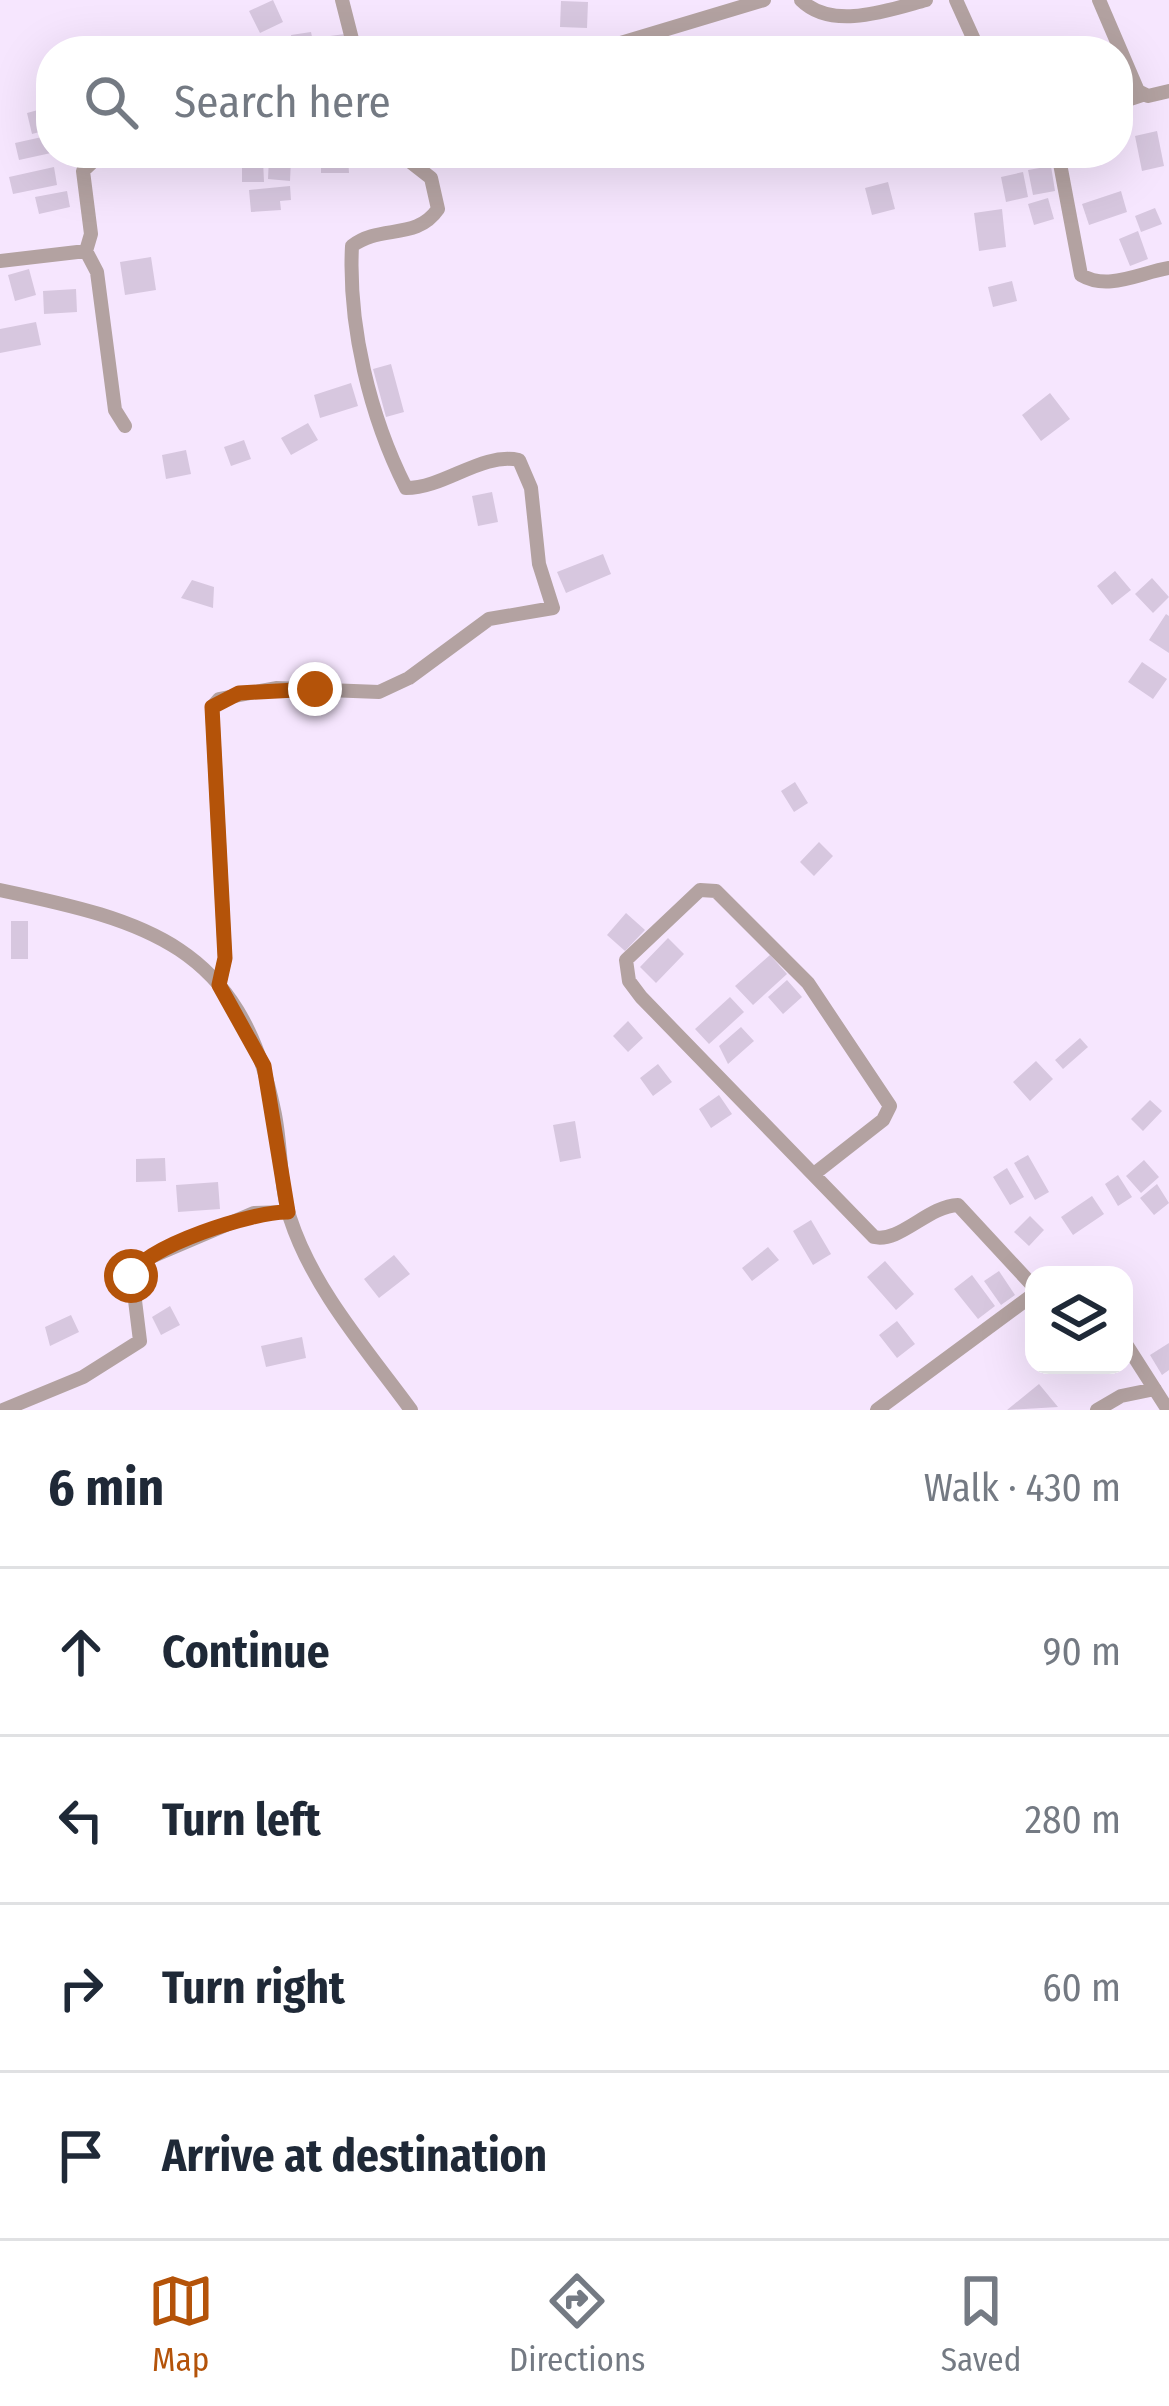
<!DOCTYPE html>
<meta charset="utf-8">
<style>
:root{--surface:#fff;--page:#f2f2f3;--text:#1f2937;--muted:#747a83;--line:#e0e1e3;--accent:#b45309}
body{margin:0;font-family:"Fira Sans Condensed",sans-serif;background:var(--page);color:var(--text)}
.controls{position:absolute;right:36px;bottom:36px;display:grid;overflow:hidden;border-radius:24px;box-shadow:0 12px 48px #0002}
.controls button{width:108px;height:108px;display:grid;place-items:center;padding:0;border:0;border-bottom:3px solid var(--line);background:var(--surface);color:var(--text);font:60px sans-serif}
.stop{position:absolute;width:36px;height:36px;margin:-27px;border:9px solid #b45309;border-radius:50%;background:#fff}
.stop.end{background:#b45309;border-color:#fff;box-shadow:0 3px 12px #0008}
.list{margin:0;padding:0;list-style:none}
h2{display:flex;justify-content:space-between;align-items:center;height:156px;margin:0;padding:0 48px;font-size:51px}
h2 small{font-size:39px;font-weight:400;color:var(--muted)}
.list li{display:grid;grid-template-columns:78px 1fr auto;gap:36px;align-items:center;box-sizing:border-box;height:168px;padding:0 48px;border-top:3px solid var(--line)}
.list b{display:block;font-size:45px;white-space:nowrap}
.list em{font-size:39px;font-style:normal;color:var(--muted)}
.icon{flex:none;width:66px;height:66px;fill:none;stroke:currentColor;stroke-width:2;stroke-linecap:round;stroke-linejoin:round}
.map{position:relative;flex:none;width:1169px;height:1410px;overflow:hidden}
.search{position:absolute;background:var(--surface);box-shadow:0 12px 48px #0002;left:36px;right:36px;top:36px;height:132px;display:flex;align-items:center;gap:30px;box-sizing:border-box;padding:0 42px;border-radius:48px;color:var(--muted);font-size:45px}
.sheet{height:828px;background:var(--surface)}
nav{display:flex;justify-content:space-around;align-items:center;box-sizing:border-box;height:168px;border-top:3px solid var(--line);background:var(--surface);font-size:33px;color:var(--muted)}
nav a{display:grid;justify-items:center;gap:6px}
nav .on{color:var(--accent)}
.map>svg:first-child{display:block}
.building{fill:#d7c7df}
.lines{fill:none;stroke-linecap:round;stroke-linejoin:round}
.minor{stroke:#b3a2a1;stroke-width:14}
.route{stroke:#b45309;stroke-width:15}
</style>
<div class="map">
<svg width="1169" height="1410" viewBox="0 0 1169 1410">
<rect width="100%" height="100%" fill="#f6e6fe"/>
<path class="building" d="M273 0 283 22 260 33 249 11Z
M561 1 588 2 587 28 560 27Z
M311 32 315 51H294L291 35Z
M345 34 347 51H316L315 38Z
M49 107 51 129 32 134 27 113Z
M1157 131 1164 166 1142 171 1135 136Z
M51 135V153L19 160 15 143Z
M348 156 349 173H321V157Z
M269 158 291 159 290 181 268 179Z
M242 160H263L264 182H242Z
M1051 166 1055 191 1033 195 1028 170Z
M54 167 57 185 13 194 9 177Z
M1023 172 1028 197 1006 202 1001 177Z
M888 182 895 209 872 215 865 188Z
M290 186 291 200 280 201 281 210 251 212 249 190Z
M67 191 70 207 39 214 35 197Z
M1121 191 1127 212 1089 225 1082 204Z
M1048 198 1054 219 1034 225 1028 204Z
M1155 208 1162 224 1141 232 1135 216Z
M1002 209 1006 247 979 251 974 213Z
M1138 231 1148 259 1130 266 1119 239Z
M151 257 156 290 125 295 120 262Z
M29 269 36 295 15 301 8 275Z
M1012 281 1017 301 993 307 988 287Z
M76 289 77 312 44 314 43 291Z
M36 322 41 345 0 353V329Z
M391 364 404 412 386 417 373 369Z
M351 383 358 406 320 418 314 395Z
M1050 393 1070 419 1041 441 1022 415Z
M308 423 318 440 291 455 281 438Z
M244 440 251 459 231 466 224 447Z
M186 450 191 474 166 479 162 455Z
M492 492 498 522 478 526 472 496Z
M603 554 611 574 566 593 557 572Z
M1115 571 1131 590 1112 605 1097 586Z
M1152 578 1169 597 1153 613 1135 594Z
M192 580 214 587 213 608 181 598Z
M1166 614 1169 616V653L1149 640Z
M1142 662 1167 679 1153 699 1128 682Z
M795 782 808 803 794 812 781 791Z
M819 842 833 856 814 876 800 862Z
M626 913 645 930 625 951 607 935Z
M11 921H28V959H11Z
M668 938 684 954 656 983 640 967Z
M770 955 787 974 753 1005 735 986Z
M787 980 802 997 783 1014 768 997Z
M730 997 744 1012 709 1044 695 1029Z
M628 1021 643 1038 628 1052 613 1036Z
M741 1027 754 1041 728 1064 719 1046Z
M1080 1038 1088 1047 1063 1069 1055 1060Z
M1036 1061 1053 1079 1030 1101 1013 1082Z
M658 1064 672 1082 653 1096 640 1078Z
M719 1095 732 1114 711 1128 699 1109Z
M1150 1100 1162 1111 1143 1131 1131 1119Z
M575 1121 581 1158 560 1162 553 1125Z
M1028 1155 1049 1192 1035 1200 1014 1163Z
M165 1158 166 1181 136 1182V1159Z
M1144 1160 1159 1177 1141 1193 1126 1176Z
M1007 1168 1024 1197 1010 1205 993 1177Z
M1118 1175 1132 1197 1118 1206 1105 1184Z
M218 1182 220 1209 178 1212 176 1185Z
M1157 1184 1169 1203 1154 1215 1140 1198Z
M1092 1196 1104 1214 1073 1235 1061 1217Z
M1030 1216 1044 1230 1029 1246 1014 1232Z
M811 1220 831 1254 813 1265 793 1231Z
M768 1247 779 1260 752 1281 742 1268Z
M394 1255 410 1274 379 1298 364 1279Z
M885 1261 914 1294 896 1310 867 1277Z
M999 1271 1015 1295 1001 1305 984 1281Z
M972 1275 995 1306 978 1319 954 1289Z
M170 1306 180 1325 161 1335 152 1317Z
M71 1315 79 1332 50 1346 45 1327Z
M897 1321 915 1344 897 1358 879 1335Z
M302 1337 306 1358 266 1367 261 1346Z
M1169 1343V1370L1162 1375 1150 1355Z
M1039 1384 1058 1407 1007 1410Z"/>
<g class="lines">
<path class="minor" d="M342 0 355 51
M801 0C832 31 889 10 926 0
M956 0 979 51
M1099 0 1138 91 1148 96 1169 91
M594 51 764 0
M1118 103 1142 95
M1058 153 1081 275C1108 291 1139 273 1169 268
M86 251 91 234 83 171 102 153
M0 261 86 251 97 272 115 410 125 426
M0 890C147 921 240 945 274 1110 282 1145 279 1184 290 1218 313 1289 367 1350 411 1410
M219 985 225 958 212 707 219 699 276 688 379 692 409 678 489 619 553 608 539 564 531 488 519 460C481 452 445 488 406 488 370 417 348 326 352 246 380 224 416 241 438 209L431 178 399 153
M814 1174 883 1120 890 1106 808 983 716 891 700 890 626 960 629 981 641 997 874 1237C900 1243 928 1206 958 1205L1034 1287
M1124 1341 1168 1410
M3 1410 83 1377 140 1341 132 1276 139 1262 254 1213 288 1212
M877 1410 1034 1294
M1097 1410 1121 1396 1155 1389"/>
</g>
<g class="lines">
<path class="route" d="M131 1276C144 1246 255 1211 288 1212L264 1066 219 985 225 958 212 707 239 693 315 689"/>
</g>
</svg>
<div class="controls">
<button><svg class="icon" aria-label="layers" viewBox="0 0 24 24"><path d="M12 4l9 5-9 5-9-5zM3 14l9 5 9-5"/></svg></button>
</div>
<div class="stop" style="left:131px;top:1276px"></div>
<div class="stop end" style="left:315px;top:689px"></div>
<div class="search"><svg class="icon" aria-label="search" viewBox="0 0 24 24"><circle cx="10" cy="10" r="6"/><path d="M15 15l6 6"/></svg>Search here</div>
</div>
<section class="sheet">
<h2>6 min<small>Walk · 430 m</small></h2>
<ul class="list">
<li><svg class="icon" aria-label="ahead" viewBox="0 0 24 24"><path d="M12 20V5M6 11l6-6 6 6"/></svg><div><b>Continue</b></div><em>90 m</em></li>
<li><svg class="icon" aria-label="left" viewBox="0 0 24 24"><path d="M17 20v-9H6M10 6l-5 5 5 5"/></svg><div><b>Turn left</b></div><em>280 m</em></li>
<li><svg class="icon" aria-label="right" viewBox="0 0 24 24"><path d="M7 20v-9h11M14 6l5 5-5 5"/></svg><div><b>Turn right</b></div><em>60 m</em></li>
<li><svg class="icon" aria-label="arrive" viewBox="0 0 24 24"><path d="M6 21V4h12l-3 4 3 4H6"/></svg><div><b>Arrive at destination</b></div></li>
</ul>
</section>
<nav>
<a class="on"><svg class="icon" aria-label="map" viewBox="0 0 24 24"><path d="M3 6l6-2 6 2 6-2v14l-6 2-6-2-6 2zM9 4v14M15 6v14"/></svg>Map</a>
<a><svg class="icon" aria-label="directions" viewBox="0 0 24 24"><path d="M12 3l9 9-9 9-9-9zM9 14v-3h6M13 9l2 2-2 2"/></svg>Directions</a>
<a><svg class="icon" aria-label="saved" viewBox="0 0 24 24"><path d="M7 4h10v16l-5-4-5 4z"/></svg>Saved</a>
</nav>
